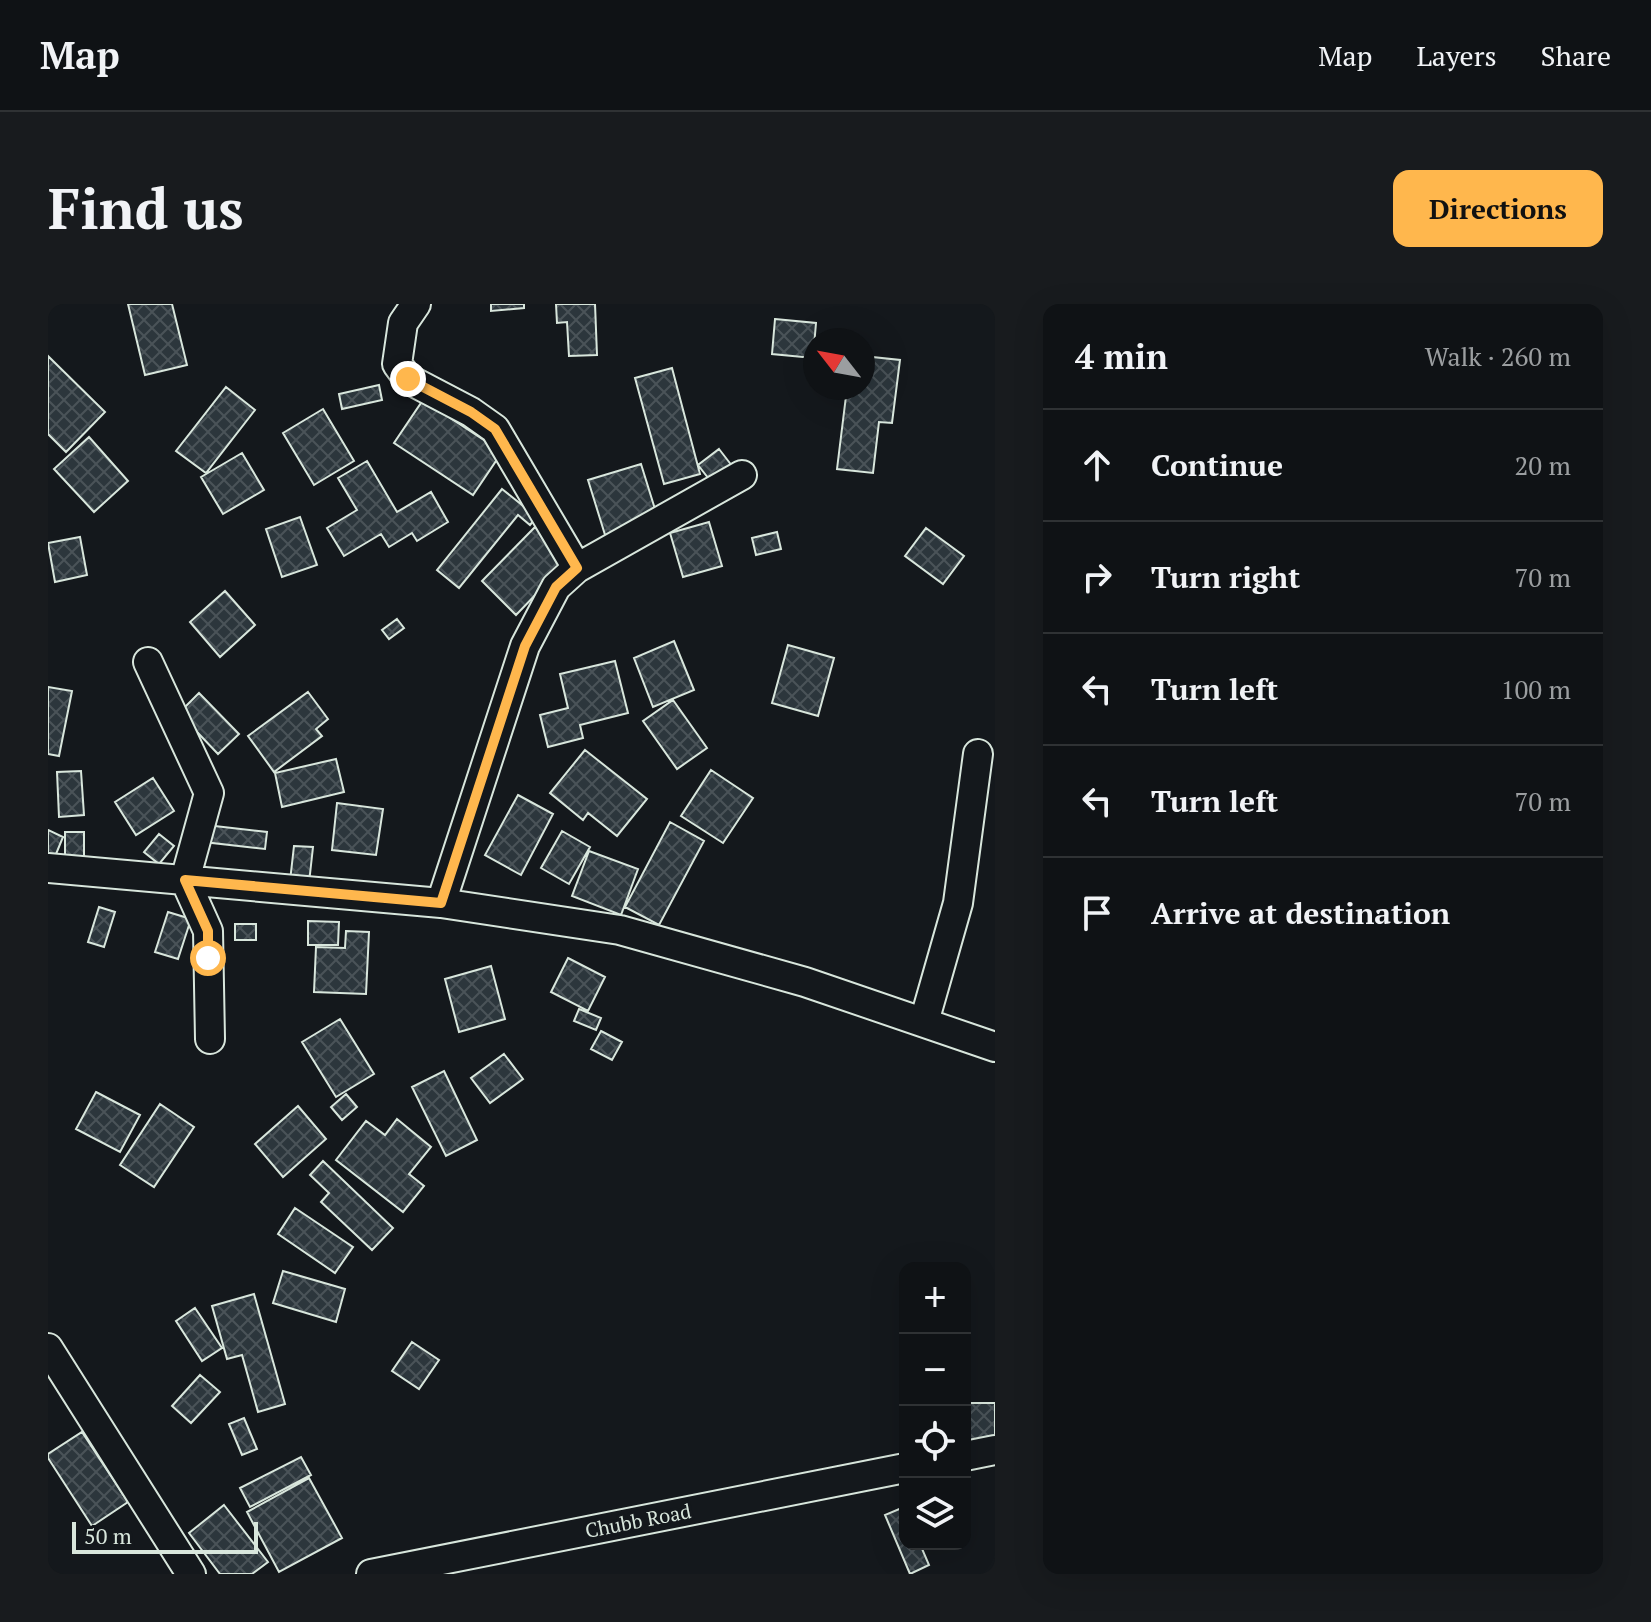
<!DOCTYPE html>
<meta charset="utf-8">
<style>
:root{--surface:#0f1215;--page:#181b1e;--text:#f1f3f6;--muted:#9b9ea0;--line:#2f3234;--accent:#ffb74d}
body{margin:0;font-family:"PT Serif",serif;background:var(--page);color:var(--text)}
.controls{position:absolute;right:24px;bottom:24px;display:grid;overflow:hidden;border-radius:16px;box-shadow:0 8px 32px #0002}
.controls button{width:72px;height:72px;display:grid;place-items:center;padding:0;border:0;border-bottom:2px solid var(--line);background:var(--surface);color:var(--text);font:40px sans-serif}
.compass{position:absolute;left:755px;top:24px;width:72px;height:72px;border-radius:50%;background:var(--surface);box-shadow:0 8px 32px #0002;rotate:301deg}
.scale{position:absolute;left:24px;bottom:20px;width:186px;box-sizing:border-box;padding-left:8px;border:4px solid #d8e6dc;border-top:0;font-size:22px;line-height:28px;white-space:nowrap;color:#d8e6dc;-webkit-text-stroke:6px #14181c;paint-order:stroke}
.stop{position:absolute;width:24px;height:24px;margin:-18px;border:6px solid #ffb74d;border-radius:50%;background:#fff}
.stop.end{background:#ffb74d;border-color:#fff;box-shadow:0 2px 8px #0008}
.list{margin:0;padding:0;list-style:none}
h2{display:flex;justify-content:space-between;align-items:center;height:104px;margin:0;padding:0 32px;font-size:34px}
h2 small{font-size:26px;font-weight:400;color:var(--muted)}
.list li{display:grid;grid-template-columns:52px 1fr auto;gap:24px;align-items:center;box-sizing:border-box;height:112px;padding:0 32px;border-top:2px solid var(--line)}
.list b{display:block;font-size:30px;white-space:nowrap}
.list em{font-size:26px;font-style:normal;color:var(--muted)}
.icon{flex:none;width:44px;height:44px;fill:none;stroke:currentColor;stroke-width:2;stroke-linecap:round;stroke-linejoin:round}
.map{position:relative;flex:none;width:947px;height:1270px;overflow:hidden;border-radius:16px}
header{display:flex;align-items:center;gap:48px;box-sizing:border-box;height:112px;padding:0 40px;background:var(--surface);border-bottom:2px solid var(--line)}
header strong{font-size:38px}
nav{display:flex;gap:44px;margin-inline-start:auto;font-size:28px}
.intro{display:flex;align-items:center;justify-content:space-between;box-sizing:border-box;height:192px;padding:0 48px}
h1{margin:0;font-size:56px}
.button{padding:20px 36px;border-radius:16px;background:var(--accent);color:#111;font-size:28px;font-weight:700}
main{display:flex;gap:48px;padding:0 48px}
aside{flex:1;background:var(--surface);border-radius:16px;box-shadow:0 8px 32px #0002}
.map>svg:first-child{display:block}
.building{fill:url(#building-cross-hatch);stroke:#d8e6dc;stroke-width:2}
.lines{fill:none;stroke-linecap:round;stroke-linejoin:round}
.minor-casing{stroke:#d8e6dc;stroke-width:32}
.minor{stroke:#14181c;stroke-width:28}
.route{stroke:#ffb74d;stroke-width:10}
.labels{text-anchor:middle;stroke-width:6;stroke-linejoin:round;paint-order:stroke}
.street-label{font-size:20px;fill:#d8e6dc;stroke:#14181c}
</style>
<header>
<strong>Map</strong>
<nav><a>Map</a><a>Layers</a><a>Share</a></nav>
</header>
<div class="intro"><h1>Find us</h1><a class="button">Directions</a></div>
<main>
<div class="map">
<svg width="947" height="1270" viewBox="0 0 947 1270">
<defs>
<pattern id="building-cross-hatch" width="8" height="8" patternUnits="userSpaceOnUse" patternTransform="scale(2)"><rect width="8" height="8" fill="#2c363c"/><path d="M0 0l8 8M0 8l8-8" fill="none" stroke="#4a5358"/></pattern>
</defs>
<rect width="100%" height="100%" fill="#14181c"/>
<path class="building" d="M80 0H124L139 61 97 71Z
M443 0H476V4L443 7Z
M508 0H547L549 51 521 52 519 18 509 19Z
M727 15 768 19 765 54 724 50Z
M0 52 57 108 18 148 0 130Z
M815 52 852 56 844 119 831 118 825 169 789 165 799 84H815Z
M624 64 652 170 616 180 587 74Z
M331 81 334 96 294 105 291 90Z
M178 83 207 106 158 169 128 147Z
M375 96 454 148 425 191 346 139Z
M275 105 306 157 266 181 235 129Z
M41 133 80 177 46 208 6 165Z
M671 145 688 167 668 184 650 161Z
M194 149 216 186 175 210 153 173Z
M319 157 349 208 383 188 400 218 369 237 364 229 341 243 333 230 296 252 279 224 309 206 290 174Z
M593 160 611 218 558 234 540 176Z
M454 185 489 213 482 221 470 211 411 284 389 266Z
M252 213 269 261 234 273 218 225Z
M661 218 674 262 635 273 622 229Z
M487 223 521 256 468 311 434 277Z
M878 224 916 252 895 280 857 252Z
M729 228 733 245 708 251 704 234Z
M32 233 39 271 7 278 0 239Z
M177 287 207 321 172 353 142 318Z
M349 315 356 324 341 335 334 326Z
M626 337 646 386 605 403 586 354Z
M740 341 786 354 770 412 724 399Z
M567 357 580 409 532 421 535 434 500 443 492 411 520 404 512 370Z
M0 383 24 387 11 452 0 450Z
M260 388 280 415 268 425 274 432 226 468 200 432Z
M151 389 191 430 170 450 131 409Z
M625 396 659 444 629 465 595 417Z
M537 446 599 495 569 532 540 509 535 516 502 489Z
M288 455 296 488 234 503 227 469Z
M663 466 705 494 675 539 633 512Z
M33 467 36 511 11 513 9 468Z
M105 474 126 507 88 531 67 498Z
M470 491 505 510 473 571 437 551Z
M289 499 335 505 328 551 284 546Z
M622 518 656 537 611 621 577 603Z
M158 521 219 528 217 545 156 538Z
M0 526 15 533 6 555 0 552Z
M514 527 542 543 521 580 493 564Z
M17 528H36V554H17Z
M111 530 126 542 111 560 96 548Z
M246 542 265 543 261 579 242 577Z
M541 547 590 565 573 611 524 592Z
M51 603 67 608 56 643 40 638Z
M120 608 143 615 130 655 107 648Z
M260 617 291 618 290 641H260Z
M187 620H208V636H187Z
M298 627 321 628 318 690 266 688 268 643 297 644Z
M520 654 557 673 540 707 503 688Z
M443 662 457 715 411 728 397 675Z
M531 705 553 714 548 726 526 717Z
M292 715 326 770 288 793 254 738Z
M553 727 574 738 564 756 543 745Z
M456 750 475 775 442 799 423 774Z
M396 767 429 836 398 852 364 783Z
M48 788 92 811 72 848 28 825Z
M298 790 309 803 294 816 283 803Z
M112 800 146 823 106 883 72 861Z
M250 802 278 835 235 873 207 840Z
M349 815 383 843 361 870 376 882 355 908 288 856 318 817 337 831Z
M275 857 345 924 324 946 273 898 281 889 262 871Z
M247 904 305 943 287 969 230 930Z
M235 967 297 985 288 1018 225 999Z
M206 990 237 1100 210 1108 194 1051 179 1055 164 1002Z
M147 1004 174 1044 154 1057 128 1017Z
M364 1038 391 1056 371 1085 344 1067Z
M152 1071 172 1088 143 1119 124 1102Z
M917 1092 919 1099H947V1143L917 1144Z
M196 1114 209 1145 194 1151 181 1120Z
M34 1128 80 1198 44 1222 0 1154V1150Z
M253 1153 263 1171 202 1203 192 1184Z
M261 1174 294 1234 231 1268 199 1208Z
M176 1201 220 1258 204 1270H172L141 1229Z
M856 1203 857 1240H872L881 1261 862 1270 837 1211Z"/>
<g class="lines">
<g class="minor-casing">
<path id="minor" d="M368 0 355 19 349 60 360 75 423 108 447 125 529 264
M100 358 161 489 137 576 160 627 162 735
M0 564 393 599 572 626 757 678 947 743
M393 599 477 342 508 283 529 264 694 171
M876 718 910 599 930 450
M0 1044 143 1270
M917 1152 947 1146
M323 1270 857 1164"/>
</g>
<use href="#minor" class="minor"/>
</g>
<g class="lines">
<path class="route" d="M160 654V627L137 576 393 599 477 342 508 283 529 264 447 125 423 108 360 75"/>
</g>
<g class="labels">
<g class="street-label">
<text transform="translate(590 1217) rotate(-11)" y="7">Chubb Road</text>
</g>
</g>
</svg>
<div class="controls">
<button>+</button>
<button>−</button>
<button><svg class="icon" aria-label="locate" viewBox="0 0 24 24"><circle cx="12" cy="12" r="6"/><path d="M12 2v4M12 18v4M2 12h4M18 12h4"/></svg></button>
<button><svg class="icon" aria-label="layers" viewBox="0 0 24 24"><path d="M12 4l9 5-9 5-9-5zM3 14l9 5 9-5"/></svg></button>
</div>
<svg class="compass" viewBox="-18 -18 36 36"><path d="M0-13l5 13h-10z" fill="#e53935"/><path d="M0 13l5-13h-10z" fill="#9b9ea0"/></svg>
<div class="scale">50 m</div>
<div class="stop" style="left:160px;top:654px"></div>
<div class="stop end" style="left:360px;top:75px"></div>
</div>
<aside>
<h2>4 min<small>Walk · 260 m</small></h2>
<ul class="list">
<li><svg class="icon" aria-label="ahead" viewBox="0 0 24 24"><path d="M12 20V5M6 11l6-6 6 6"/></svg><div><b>Continue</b></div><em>20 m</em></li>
<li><svg class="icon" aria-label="right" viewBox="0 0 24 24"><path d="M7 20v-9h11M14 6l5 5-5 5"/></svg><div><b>Turn right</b></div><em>70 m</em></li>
<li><svg class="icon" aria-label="left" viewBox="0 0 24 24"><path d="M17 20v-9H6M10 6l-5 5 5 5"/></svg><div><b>Turn left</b></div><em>100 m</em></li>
<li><svg class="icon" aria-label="left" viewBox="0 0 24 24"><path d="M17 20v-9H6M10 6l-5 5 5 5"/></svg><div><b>Turn left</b></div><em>70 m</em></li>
<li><svg class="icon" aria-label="arrive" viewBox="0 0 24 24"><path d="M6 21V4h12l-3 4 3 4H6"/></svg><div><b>Arrive at destination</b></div></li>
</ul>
</aside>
</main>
